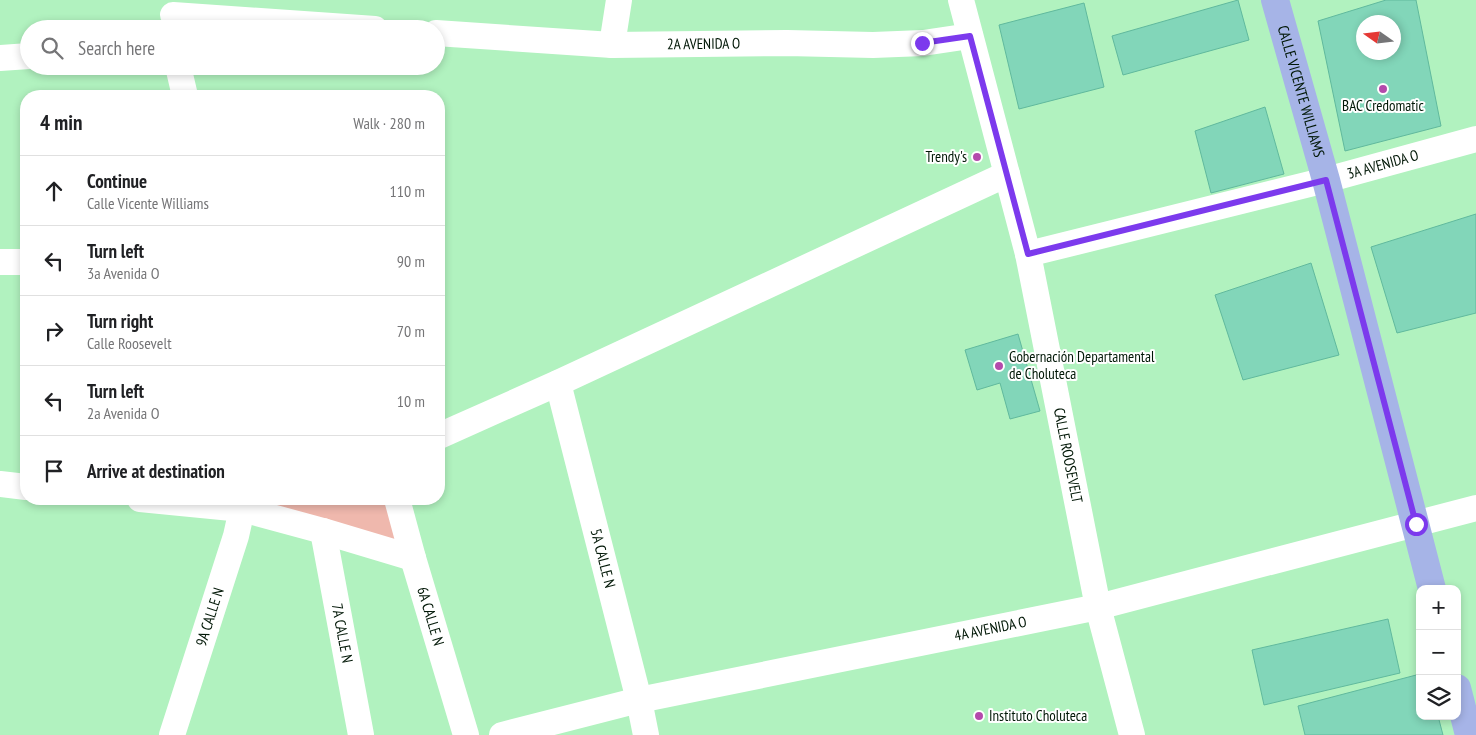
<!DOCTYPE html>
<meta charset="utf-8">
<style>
:root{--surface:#fff;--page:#f6f6f6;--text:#202124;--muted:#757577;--line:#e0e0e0}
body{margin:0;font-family:"PT Sans Narrow",sans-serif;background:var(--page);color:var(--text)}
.controls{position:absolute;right:15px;bottom:15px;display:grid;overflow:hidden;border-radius:10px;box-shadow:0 2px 8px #0003}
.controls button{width:45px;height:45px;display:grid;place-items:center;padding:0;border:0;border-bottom:1px solid var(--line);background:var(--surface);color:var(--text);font:25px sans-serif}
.compass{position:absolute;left:1356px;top:15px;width:45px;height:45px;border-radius:50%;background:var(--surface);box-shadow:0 2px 8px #0003;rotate:284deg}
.stop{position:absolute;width:15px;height:15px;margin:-11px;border:4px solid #7c3aed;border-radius:50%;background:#fff}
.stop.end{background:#7c3aed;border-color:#fff;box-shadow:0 1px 5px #0008}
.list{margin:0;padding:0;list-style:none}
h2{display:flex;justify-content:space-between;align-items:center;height:65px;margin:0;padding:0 20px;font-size:21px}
h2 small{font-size:16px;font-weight:400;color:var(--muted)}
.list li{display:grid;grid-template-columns:32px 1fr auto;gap:15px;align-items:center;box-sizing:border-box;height:70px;padding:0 20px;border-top:1px solid var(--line)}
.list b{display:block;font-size:19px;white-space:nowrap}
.list p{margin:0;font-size:16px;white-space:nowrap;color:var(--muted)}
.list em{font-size:16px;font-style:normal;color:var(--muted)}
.icon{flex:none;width:28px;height:28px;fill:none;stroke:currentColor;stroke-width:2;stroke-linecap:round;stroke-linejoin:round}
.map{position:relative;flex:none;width:1476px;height:735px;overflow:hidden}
.search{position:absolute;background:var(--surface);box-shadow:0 2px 8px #0003;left:20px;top:20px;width:425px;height:55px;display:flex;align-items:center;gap:12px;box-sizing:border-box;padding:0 18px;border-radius:28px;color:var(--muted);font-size:19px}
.panel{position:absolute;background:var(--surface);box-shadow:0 2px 8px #0003;left:20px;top:90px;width:425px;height:415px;border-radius:20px}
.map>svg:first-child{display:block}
.green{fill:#efb8ad}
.building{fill:#82d6b9;stroke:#60b99d;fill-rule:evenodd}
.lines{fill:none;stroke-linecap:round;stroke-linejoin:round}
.minor{stroke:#fff;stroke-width:26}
.major{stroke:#a6b4e7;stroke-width:28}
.route{stroke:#7c3aed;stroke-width:6}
.poi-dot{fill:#b44aac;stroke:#fff;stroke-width:2}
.labels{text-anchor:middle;stroke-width:4;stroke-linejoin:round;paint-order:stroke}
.street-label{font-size:15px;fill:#001706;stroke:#fff}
.poi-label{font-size:15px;fill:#001706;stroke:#fff;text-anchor:start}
</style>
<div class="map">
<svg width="1476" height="735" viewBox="0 0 1476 735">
<rect width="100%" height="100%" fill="#b1f2bf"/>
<path class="green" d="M254 499H307L308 503 321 499H384L396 541Z"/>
<path class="building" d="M1238 0 1249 40 1123 75 1112 36Z
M1386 0H1416L1441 126 1345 151 1318 21ZM1364 22H1394V52H1364Z
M1084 3 1104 87 1019 109 999 25Z
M1265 107 1284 174 1211 193 1195 131Z
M1476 214V313L1397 333 1371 247Z
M1311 263 1339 355 1243 380 1215 295Z
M1018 334 1040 411 1010 419 1000 383 977 390 965 350Z
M1388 619 1400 673 1264 705 1252 650Z
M1420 674V716H1438L1443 735H1305L1298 706Z"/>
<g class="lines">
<g class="minor">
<path id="s1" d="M961 0 1028 254 1098 607 1132 735"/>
<path d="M173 15 375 29"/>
<path id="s2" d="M436 33 612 45 787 43 873 45 923 43 970 36"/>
<path d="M612 45 619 0"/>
<path d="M0 58 29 56"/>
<path d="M178 66 185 96"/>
<path id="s3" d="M1028 254 1326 180 1476 139"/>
<path d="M0 262H26"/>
<path id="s4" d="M558 383 639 700 646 735"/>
<path d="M439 436 558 383 1007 174"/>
<path d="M0 484 26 487"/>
<path d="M140 499 242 509 323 531 413 558"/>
<path id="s5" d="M397 499 413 558 466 735"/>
<path id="s6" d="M323 531 361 735"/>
<path id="s7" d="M172 735 236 536 242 509V499"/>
<path id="s8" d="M502 735 639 700 1098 607 1476 508"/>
</g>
<g class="major">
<path id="s9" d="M1275 0 1326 180 1432 589"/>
<path d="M1457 688 1469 735"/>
</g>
</g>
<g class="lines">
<path class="route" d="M922 43 970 36 1028 254 1326 180 1416 524"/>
</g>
<g class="poi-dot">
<circle cx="1383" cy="89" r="5"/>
<circle cx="977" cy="157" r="5"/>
<circle cx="999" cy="366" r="5"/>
<circle cx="979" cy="716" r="5"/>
</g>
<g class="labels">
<g class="street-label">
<text dy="5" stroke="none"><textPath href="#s2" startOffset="268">2A AVENIDA O</textPath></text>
<text dy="5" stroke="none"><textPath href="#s9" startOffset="95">CALLE VICENTE WILLIAMS</textPath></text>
<text dy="5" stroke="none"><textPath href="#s3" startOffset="366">3A AVENIDA O</textPath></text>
<text dy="5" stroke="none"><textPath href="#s1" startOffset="468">CALLE ROOSEVELT</textPath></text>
<text dy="5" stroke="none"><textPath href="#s4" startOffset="181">5A CALLE N</textPath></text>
<text dy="5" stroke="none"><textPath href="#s7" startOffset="124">9A CALLE N</textPath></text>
<text dy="5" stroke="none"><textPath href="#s5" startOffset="122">6A CALLE N</textPath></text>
<text dy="5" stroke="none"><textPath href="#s8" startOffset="500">4A AVENIDA O</textPath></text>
<text dy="5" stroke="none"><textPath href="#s6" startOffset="104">7A CALLE N</textPath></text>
</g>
<g class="poi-label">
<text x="1383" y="111" text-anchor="middle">BAC Credomatic</text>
<text x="967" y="162" text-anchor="end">Trendy's</text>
<text x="1009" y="362">Gobernación Departamental<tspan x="1009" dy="17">de Choluteca</tspan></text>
<text x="989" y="721">Instituto Choluteca</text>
</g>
</g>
</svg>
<div class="controls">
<button>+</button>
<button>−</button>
<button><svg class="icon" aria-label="layers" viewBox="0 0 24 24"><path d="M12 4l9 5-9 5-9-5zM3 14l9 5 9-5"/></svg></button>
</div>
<svg class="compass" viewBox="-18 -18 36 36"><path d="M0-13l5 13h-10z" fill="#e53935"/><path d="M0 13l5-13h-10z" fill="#757577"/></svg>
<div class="stop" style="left:1416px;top:524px"></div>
<div class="stop end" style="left:922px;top:43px"></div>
<div class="search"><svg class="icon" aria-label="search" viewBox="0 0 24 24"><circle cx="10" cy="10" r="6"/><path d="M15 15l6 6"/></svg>Search here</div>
<section class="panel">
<h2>4 min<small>Walk · 280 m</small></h2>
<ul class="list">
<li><svg class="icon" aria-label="ahead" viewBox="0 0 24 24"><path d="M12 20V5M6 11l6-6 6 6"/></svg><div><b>Continue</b><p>Calle Vicente Williams</p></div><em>110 m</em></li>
<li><svg class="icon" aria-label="left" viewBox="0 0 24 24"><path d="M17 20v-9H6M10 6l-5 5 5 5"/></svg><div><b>Turn left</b><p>3a Avenida O</p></div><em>90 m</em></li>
<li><svg class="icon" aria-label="right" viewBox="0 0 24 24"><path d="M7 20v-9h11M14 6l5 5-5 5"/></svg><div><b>Turn right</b><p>Calle Roosevelt</p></div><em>70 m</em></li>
<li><svg class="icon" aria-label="left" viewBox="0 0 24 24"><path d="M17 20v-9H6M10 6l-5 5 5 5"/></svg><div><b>Turn left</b><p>2a Avenida O</p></div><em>10 m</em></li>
<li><svg class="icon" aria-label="arrive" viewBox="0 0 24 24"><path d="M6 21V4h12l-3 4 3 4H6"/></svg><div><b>Arrive at destination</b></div></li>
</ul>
</section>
</div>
